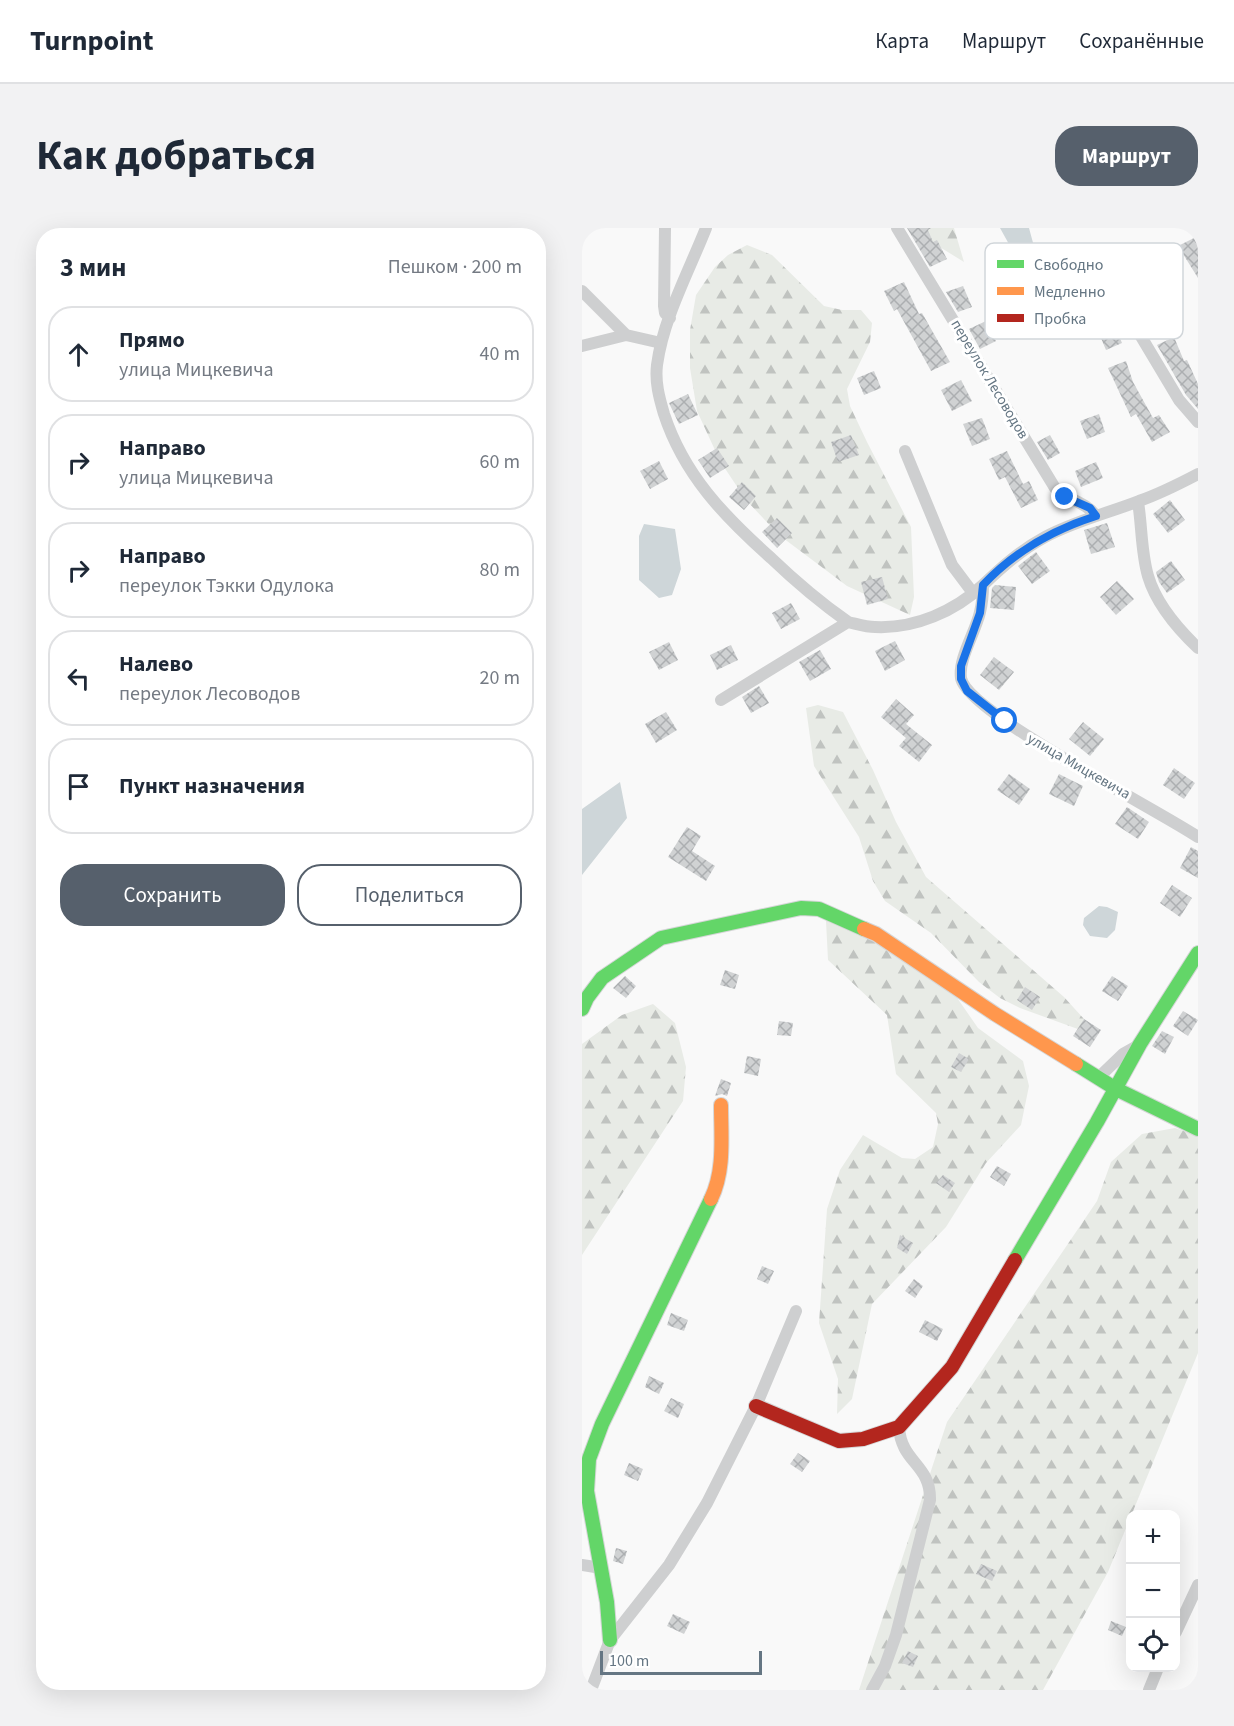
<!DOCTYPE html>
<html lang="ru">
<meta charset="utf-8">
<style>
:root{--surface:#fff;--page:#f2f2f3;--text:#1f2937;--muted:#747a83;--line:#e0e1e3;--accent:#56606c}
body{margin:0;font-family:"Source Sans 3",sans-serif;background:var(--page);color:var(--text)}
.controls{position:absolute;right:18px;bottom:18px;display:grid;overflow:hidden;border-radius:12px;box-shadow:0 6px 24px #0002}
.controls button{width:54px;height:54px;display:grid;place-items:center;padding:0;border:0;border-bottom:2px solid var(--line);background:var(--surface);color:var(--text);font:30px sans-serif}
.scale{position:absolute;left:18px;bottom:15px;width:162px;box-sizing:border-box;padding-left:6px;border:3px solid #657683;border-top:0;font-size:16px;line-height:21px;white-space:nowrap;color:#657683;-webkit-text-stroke:4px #fff;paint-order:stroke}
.stop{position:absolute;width:18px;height:18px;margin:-14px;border:4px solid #1a73e8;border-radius:50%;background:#fff}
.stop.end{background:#1a73e8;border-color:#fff;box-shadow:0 2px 6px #0008}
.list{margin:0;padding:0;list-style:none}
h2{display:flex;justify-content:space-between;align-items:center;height:78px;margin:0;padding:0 24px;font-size:26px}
h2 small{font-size:20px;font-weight:400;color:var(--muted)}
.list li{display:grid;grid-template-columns:39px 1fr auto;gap:18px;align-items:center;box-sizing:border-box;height:96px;margin:0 12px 12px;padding:0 12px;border:2px solid var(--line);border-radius:24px}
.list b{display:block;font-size:22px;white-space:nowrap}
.list p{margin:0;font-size:20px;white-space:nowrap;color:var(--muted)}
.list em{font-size:20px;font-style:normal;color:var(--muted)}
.actions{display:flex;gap:12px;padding:18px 24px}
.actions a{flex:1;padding:14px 0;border:2px solid var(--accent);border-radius:24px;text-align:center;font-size:21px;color:var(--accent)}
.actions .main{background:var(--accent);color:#fff}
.icon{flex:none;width:33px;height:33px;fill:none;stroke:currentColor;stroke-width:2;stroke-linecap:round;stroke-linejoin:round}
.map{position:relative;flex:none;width:616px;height:1462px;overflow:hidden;border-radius:24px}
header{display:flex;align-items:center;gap:36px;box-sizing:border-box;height:84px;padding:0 30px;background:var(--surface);border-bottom:2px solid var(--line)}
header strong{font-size:28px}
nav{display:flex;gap:33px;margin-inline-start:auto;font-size:21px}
.intro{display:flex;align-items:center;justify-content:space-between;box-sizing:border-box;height:144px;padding:0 36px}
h1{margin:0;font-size:42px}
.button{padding:15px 27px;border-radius:24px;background:var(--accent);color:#fff;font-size:21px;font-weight:700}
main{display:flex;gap:36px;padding:0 36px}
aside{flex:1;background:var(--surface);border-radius:24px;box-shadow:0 6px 24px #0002}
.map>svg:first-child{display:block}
.forest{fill:url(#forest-firs)}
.water{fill:#ced6d9}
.building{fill:url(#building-cross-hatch)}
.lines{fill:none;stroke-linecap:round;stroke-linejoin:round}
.fast-casing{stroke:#d5d6d7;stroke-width:16}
.slow-casing{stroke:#d5d6d7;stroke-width:16}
.jam-casing{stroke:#d5d6d7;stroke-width:16}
.street{stroke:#cecfd0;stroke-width:12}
.fast{stroke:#63d668;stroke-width:14}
.slow{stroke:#ff974d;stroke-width:14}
.jam{stroke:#b3261e;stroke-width:14}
.route{stroke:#1a73e8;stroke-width:8}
.labels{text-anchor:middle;stroke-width:6;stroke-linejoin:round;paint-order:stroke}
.street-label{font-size:15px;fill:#657683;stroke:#fff}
.key{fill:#fff;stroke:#d1d6da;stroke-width:1.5}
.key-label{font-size:16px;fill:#657683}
</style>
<header>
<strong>Turnpoint</strong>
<nav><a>Карта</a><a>Маршрут</a><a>Сохранённые</a></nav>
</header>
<div class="intro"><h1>Как добраться</h1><a class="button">Маршрут</a></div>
<main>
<aside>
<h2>3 мин<small>Пешком · 200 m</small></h2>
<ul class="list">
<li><svg class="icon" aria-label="ahead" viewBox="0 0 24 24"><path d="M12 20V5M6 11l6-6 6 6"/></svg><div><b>Прямо</b><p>улица Мицкевича</p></div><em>40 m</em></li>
<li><svg class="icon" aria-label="right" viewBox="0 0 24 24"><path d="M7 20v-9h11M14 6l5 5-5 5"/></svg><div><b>Направо</b><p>улица Мицкевича</p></div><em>60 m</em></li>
<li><svg class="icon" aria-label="right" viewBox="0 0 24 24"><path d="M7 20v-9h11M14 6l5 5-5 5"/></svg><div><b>Направо</b><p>переулок Тэкки Одулока</p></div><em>80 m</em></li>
<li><svg class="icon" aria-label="left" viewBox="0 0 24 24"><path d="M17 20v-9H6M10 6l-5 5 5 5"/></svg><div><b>Налево</b><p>переулок Лесоводов</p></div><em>20 m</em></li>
<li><svg class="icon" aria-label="arrive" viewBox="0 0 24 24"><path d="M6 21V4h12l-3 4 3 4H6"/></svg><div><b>Пункт назначения</b></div></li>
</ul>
<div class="actions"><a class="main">Сохранить</a><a>Поделиться</a></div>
</aside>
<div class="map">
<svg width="616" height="1462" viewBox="0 0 616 1462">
<defs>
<pattern id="forest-firs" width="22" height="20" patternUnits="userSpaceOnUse" patternTransform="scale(1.5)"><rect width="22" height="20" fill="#e8ebe6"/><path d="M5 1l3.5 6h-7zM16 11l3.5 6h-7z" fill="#c0c3c0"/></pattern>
<pattern id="building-cross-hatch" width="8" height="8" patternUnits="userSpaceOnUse" patternTransform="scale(1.5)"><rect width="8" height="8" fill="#d0d2d3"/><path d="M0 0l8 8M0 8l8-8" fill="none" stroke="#acafb1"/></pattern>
</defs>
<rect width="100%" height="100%" fill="#f9f9f9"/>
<path class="forest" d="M327 0H372L382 34Z
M165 17 190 27 242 78 260 82H279L290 95 288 114 265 161 268 178 285 214 329 299 332 369 328 387 265 358 197 307 164 272 138 233 115 183 108 140V102L114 67 133 39 146 27Z
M236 477 261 484 291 542 314 594 344 649 482 769 502 791 504 804 438 780 418 770 397 754 349 705 303 673 291 653 277 609 232 538 224 480Z
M255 687 360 748 396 800 441 833 447 858 439 897 404 935 364 999 290 1076 270 1171 255 1186 256 1151 237 1095 245 981 258 942 281 907 320 930 333 931 351 919 356 896 354 885 314 846 305 787 246 732 244 693Z
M71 776 93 795 104 839 101 873 0 1027V816L40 787Z
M593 900 616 908V1125L526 1344 461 1462H277L365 1194 515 973 529 934 560 906Z"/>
<path class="water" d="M418 0H447L453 22 438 36Z
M62 296 93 301 99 341 90 367 77 370 57 352V308Z
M38 554 45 590 0 647V581Z
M517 678 525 679 536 684 533 702 525 710 508 708 501 697 502 690Z"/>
<path class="building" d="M325 0H349L346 2 351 14 355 12 365 31 348 39Z
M612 10 616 18V50L596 18Z
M322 54 337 86 340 85 368 134 349 143 315 81 312 83 302 63Z
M381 58 390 79 376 84 364 64Z
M404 93 414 113 398 121 387 101Z
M532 96 540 115 524 122 516 103Z
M592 109 602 133 605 132 616 156V181L604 167 575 117Z
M544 133 551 154 571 190 577 187 588 204 570 214 554 186 549 189 526 140Z
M292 143 299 160 282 167 275 150Z
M379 152 390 173 370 183 359 162Z
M106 166 116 187 97 196 87 175Z
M517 186 523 204 505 211 498 193Z
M400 190 408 211 390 218 381 196Z
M269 207 277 227 256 234 249 214Z
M468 207 478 225 466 232 455 214Z
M135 220 147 238 128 250 116 232Z
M425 223 441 256 447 253 456 272 439 280 423 249 417 252 407 231Z
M77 233 86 251 68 261 58 243Z
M514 234 521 250 499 259 493 243Z
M160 254 174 268 162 282 147 269Z
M588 272 603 292 586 305 571 286Z
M195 290 210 305 195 320 180 304Z
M525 295 533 319 509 326 502 302Z
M454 324 468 343 450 356 436 338Z
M589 333 603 352 585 365 577 354 574 344Z
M300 349 306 371 285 377 279 354Z
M535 353 552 371 534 387 518 369Z
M413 357 434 359 432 382 408 380 410 360Z
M209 375 218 391 199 401 190 385Z
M313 413 323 432 303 443 293 423Z
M87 414 96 432 77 442 67 424Z
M149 417 156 432 135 442 128 427Z
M238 422 249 441 228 453 217 434Z
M412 429 432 444 417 462 398 447Z
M177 458 187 475 169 485 160 469Z
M314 471 332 487 324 496 350 517 337 534 317 518 324 510 299 489Z
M84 484 95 502 74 515 63 496Z
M501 494 522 511 508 528 487 511Z
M592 540 613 555 602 571 581 557Z
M427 546 448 561 437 577 415 562Z
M477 546 501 558 492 578 467 566Z
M545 579 567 594 556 611 533 596Z
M105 599 119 608 110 623 133 638 124 653 86 629Z
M609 619 616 623V650L598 640Z
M590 657 610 670 598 689 578 675Z
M143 742 157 747 153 761 138 757Z
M43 748 54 758 44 770 31 760Z
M530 748 546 758 536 773 520 763Z
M443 759 458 769 450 782 435 772Z
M601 783 616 792 606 808 591 798Z
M502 791 519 802 508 819 491 808Z
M197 793 211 795 209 808 195 807Z
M580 803 592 809 583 826 570 818Z
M377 825 387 831 379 844 369 839Z
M165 828 179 831 176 848 162 845Z
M139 851 149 855 145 868 140 866 133 868Z
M415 938 429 946 422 958 408 949Z
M361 947 373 955 367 964 354 955Z
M318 1007 331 1015 325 1026 315 1020Z
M180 1038 192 1043 186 1056 175 1051Z
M332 1051 341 1058 333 1070 323 1063Z
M89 1085 106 1092 102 1103 85 1097Z
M343 1092 361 1101 355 1113 337 1104Z
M67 1148 82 1155 77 1166 63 1159Z
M89 1170 102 1176 96 1190 82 1183Z
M216 1225 228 1233 220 1244 208 1236Z
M47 1235 61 1241 56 1253 42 1247Z
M34 1320 45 1323 41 1336 31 1333Z
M399 1336 415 1343 410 1353 394 1346Z
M91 1386 108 1394 102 1406 85 1398Z
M529 1393 544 1399 540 1408 526 1402Z
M326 1423 336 1428 331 1439 320 1435Z"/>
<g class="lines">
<g class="fast-casing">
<path id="fast" d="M0 781 5 770 20 750 79 710 219 680 237 681 282 701
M494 836 534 861 616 901
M433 1032 515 894 558 816 616 725
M28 1412 25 1374 5 1263 7 1231 20 1196 129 971"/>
</g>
<g class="slow-casing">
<path id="slow" d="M282 701 294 706 413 786 494 836
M129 971C143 942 139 909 139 877"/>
</g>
<g class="jam-casing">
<path id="jam" d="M174 1178 257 1213 281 1211 317 1199 370 1139 433 1032"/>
</g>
<path class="street" d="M83 0 82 78 83 85 88 90
M124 0C107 43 81 91 75 137 73 154 77 169 82 186 102 247 142 288 189 330 213 353 239 375 266 394
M315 0 473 260C486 272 504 274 514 288
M0 63 44 107
M542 80 597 172 616 194
M0 118 44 107 79 115
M323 223 370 337 391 365
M556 274C560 298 559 324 566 348 574 375 596 401 616 420
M401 357C401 366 400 376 398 384 394 403 376 431 379 450 384 484 578 583 616 609
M139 472 266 394C275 396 284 399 293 399 333 401 373 383 401 357 421 338 439 322 463 309 493 293 526 285 557 273 577 266 597 256 616 246
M516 850 541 826 557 817
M0 1337 19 1340
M594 1404 616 1357
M9 1462 28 1412 87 1337 125 1275 174 1178 214 1083
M290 1462 303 1438 314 1407 348 1272C349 1236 319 1235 317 1199
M567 1462 576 1440"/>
<use href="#fast" class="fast"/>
<use href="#slow" class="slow"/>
<use href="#jam" class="jam"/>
</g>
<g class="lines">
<path class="route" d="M423 493 385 463 379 451V438L398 385 401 357C432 324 470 302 514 288L508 280 483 269"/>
</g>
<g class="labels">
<g class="street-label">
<text transform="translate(408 151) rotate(59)" y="5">переулок Лесоводов</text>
<text transform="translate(497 538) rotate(30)" y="5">улица Мицкевича</text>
</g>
</g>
<rect x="403" y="15" width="198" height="96" rx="9" class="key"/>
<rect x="415" y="32" width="27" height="8" fill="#63d668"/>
<rect x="415" y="59" width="27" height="8" fill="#ff974d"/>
<rect x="415" y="86" width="27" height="8" fill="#b3261e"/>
<g class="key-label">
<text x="452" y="42">Свободно</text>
<text x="452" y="69">Медленно</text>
<text x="452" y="96">Пробка</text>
</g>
</svg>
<div class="controls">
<button>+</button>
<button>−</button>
<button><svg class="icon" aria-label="locate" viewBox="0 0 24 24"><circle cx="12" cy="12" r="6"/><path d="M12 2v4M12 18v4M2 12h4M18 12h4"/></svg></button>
</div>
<div class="scale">100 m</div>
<div class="stop" style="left:423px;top:493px"></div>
<div class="stop end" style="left:483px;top:269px"></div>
</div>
</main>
